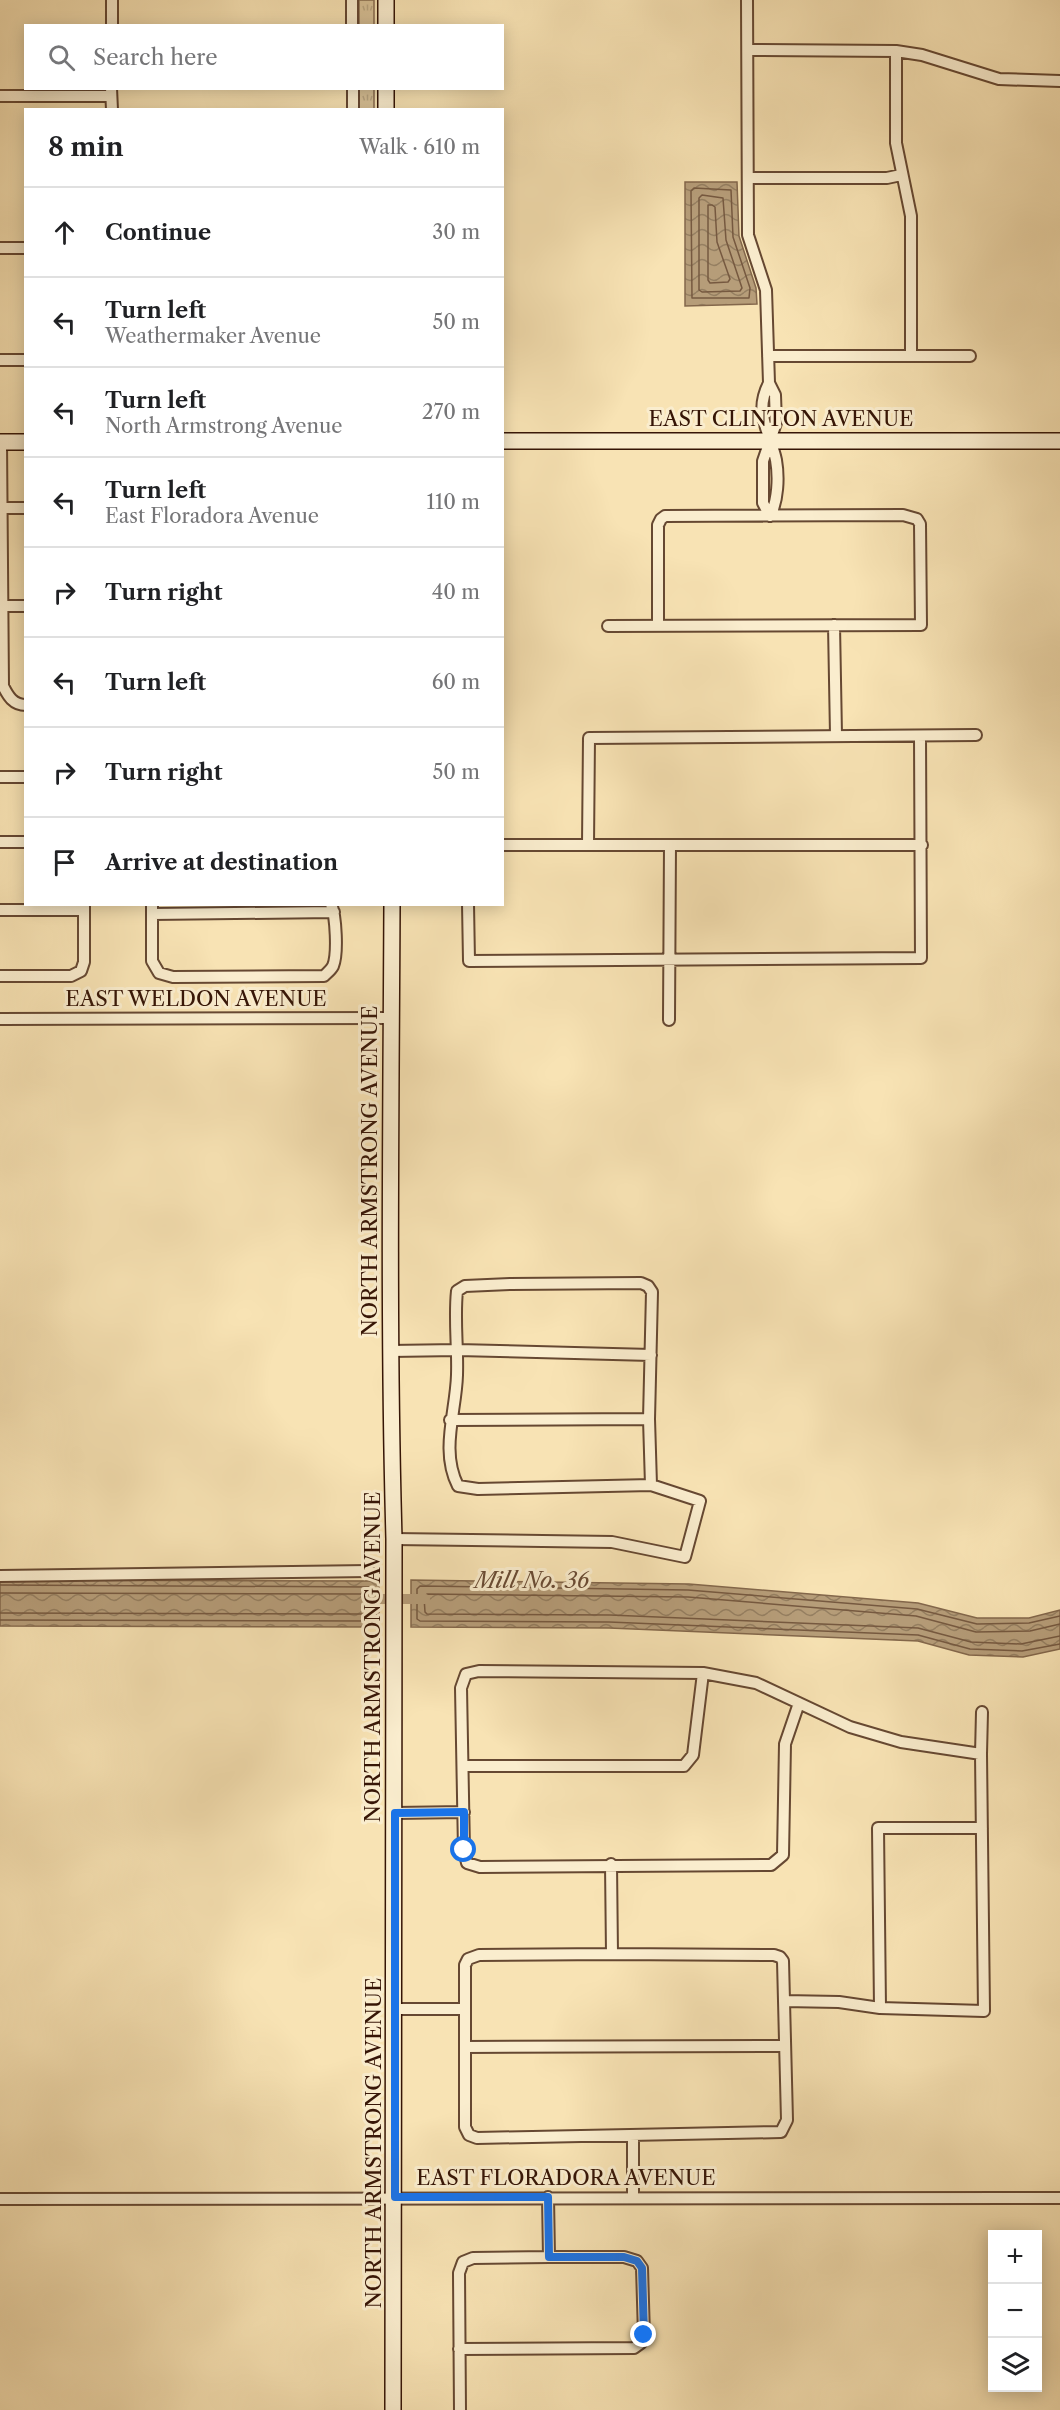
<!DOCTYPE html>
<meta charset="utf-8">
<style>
:root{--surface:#fff;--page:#f2f2f2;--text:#202124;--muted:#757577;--line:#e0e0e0}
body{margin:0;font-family:"Libre Caslon Text",serif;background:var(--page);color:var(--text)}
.controls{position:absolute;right:18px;bottom:18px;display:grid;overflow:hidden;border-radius:0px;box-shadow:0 3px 15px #0003}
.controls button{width:54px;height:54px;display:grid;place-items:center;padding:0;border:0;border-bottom:2px solid var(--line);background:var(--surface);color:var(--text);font:30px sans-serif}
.stop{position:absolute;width:18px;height:18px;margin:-14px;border:4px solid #1a73e8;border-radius:50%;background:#fff}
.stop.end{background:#1a73e8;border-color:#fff;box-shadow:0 2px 6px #0008}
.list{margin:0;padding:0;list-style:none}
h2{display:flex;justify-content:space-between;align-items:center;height:78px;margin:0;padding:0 24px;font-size:26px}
h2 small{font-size:20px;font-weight:400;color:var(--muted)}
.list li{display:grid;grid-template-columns:39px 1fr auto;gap:18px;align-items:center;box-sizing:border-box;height:90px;padding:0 24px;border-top:2px solid var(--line)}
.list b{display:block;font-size:22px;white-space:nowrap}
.list p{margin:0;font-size:20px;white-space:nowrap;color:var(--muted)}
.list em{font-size:20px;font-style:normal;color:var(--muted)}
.icon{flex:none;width:33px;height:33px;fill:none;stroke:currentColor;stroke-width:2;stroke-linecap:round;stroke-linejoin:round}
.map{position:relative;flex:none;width:1060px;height:2410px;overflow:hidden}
.search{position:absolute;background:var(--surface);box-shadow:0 3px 15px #0003;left:24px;top:24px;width:480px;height:66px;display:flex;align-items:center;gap:15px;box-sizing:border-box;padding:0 21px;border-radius:0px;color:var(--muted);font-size:22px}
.panel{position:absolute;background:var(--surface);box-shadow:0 3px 15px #0003;left:24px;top:108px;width:480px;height:798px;border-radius:0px}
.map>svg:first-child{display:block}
.park{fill:url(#park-tufts);stroke:#866a4e;stroke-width:1.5}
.water{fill:url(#water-waves);stroke:#83674b;stroke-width:1.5}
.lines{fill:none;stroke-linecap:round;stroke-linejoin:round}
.shore{stroke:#765940;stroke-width:1.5}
.canal{stroke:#b69d79;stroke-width:10}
.street-casing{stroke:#664832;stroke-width:14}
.secondary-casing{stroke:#361506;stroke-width:18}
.street{stroke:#faedce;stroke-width:10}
.secondary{stroke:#faedce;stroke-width:15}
.route{stroke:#1a73e8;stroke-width:8}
.labels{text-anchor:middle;stroke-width:6;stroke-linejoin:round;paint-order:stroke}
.street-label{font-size:21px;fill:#361506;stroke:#faedce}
.water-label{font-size:22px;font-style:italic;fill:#694b34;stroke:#faedce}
</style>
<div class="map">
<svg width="1060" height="2410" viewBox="0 0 1060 2410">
<defs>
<pattern id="park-tufts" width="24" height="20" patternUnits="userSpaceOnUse" patternTransform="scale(1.5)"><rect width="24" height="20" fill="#d7c096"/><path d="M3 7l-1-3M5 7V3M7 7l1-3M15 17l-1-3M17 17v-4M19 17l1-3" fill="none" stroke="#b9a480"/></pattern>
<pattern id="water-waves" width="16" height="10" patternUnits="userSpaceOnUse" patternTransform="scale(1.5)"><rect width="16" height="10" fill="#b69d79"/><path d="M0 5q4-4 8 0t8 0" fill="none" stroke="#957f61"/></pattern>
</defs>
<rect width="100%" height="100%" fill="#f8e3b4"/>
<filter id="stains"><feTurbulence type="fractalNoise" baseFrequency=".00333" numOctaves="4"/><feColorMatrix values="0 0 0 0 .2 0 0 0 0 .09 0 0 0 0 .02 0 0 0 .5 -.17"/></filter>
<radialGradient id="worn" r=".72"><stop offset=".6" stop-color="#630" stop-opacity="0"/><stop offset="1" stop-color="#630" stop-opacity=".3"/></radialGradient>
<path class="park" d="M359 0H374V25H359Z
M359 89H374V109H359Z"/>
<path class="water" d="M685 182H737L739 236 756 288 757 304 685 306Z
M0 1580 379 1581V1627L0 1626Z
M411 1580 689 1584 918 1603 977 1618H1029L1060 1610V1649L1023 1657 969 1655 918 1641 609 1628 411 1627Z"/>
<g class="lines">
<path class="shore" d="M694 188 731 190 733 237 750 288 749 298H692L691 191Z
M702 195 723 198 726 240 742 288 740 291 702 292 699 290V198Z
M708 205H712L715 207 717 242 730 279 728 282 710 283 708 280Z
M0 1585 370 1587 373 1589V1618L370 1621 0 1620
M0 1593 363 1594 365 1597 366 1611 363 1614 0 1613
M1060 1616 1029 1623 977 1624 917 1609 688 1590 420 1586 417 1589V1619L420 1621 609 1622 918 1635 970 1649 1022 1651 1060 1644
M1060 1624 1030 1631 976 1632 916 1616 688 1597 427 1594 424 1597 425 1612 427 1614 610 1615 918 1628 971 1642 1021 1644 1060 1636"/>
<path class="canal" d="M366 1599H425"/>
<g class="street-casing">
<path id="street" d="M112 0V26
M747 0 748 235 766 290 769 383 775 395 776 423 763 461V503L770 516
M352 26V0
M748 50 896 51 922 55 999 79 1060 81
M896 51V143L911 216V356
M111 88 112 110
M353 88V110
M0 96H111
M748 178H887L901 175
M0 248H26
M768 356H970
M0 360H26
M769 383C753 414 770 431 776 460 779 477 778 501 770 516
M1 442 3 686C8 696 13 705 26 705
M3 508H26
M3 606H26
M834 625 836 735
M608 626 921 625 920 524 917 519 903 515 665 516 661 519 658 525V626
M0 777H26
M0 842H26
M502 845H922
M588 845 589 738 976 735
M152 904V961L159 973 173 977 324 976C328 972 331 970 333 966 338 954 336 916 331 904
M468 904 469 961 921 958 920 736
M0 910H84
M152 914 334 912
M0 976H71L81 971 84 962V904
M0 1019 392 1018
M669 1020 670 845
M641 1283 648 1286 652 1292 649 1419 651 1485 478 1489 458 1486C440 1451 456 1412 457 1375 458 1347 454 1319 457 1291L465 1286 510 1284Z
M390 1351 458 1350 651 1355
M450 1420 649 1419
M394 1539 612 1542 685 1557 700 1501 651 1485
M0 1576 369 1571
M799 1703 785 1744 783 1855 771 1865 480 1867 467 1863 464 1850 461 1688 466 1674 479 1671 703 1673 756 1683 850 1727 901 1742 981 1754
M463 1766H684L693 1755 703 1673
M395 1813 464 1812
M611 1864 612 1954
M612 1954 774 1955 780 1957 783 1961 787 2120 781 2132 477 2138 469 2135 465 2127V1965L468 1959 479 1955Z
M784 2001 839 2002 880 2008 984 2011 981 1754 982 1712
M880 2008 878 1828H982
M395 2009H465
M465 2047 785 2046
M633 2197V2136
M0 2199 1060 2198
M459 2349 634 2348 641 2343 644 2335 642 2268 637 2261 624 2257H549
M460 2410 459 2273 463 2262 473 2258 549 2257 548 2197"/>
</g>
<g class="secondary-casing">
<path id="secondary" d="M386 0V26
M386 88V110
M502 441H1060
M0 442H26
M392 904C391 1116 388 1328 394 1539L393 2410"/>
</g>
<use href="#street" class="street"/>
<use href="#secondary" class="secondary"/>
</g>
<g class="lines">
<path class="route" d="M464 1850V1812L395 1813V2197H548L549 2257H624L637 2261 642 2268 644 2335"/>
</g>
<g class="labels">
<g class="street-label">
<text x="781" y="426">EAST CLINTON AVENUE</text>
<text x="196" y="1006">EAST WELDON AVENUE</text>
<text transform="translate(370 1171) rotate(-90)" y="7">NORTH ARMSTRONG AVENUE</text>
<text transform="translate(373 1657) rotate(-90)" y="7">NORTH ARMSTRONG AVENUE</text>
<text transform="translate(374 2143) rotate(-90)" y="7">NORTH ARMSTRONG AVENUE</text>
<text x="566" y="2185">EAST FLORADORA AVENUE</text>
</g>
<g class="water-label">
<text x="532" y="1588">Mill No. 36</text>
</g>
</g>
<rect width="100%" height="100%" filter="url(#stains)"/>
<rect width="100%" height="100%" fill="url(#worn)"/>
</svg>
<div class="controls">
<button>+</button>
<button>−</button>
<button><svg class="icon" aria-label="layers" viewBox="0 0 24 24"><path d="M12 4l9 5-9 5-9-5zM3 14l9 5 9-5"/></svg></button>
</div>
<div class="stop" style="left:464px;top:1850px"></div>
<div class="stop end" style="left:644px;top:2335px"></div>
<div class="search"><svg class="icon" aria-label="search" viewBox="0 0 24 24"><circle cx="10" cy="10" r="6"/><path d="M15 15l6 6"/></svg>Search here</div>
<section class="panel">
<h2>8 min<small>Walk · 610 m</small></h2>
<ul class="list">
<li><svg class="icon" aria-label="ahead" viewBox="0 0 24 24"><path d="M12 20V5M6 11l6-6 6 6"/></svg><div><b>Continue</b></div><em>30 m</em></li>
<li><svg class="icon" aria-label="left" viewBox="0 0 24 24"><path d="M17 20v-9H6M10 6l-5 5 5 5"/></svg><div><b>Turn left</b><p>Weathermaker Avenue</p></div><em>50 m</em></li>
<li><svg class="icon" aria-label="left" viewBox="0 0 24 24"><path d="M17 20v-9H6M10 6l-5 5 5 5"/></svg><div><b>Turn left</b><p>North Armstrong Avenue</p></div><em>270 m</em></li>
<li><svg class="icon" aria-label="left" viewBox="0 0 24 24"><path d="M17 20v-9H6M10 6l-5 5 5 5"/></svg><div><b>Turn left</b><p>East Floradora Avenue</p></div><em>110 m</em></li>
<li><svg class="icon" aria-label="right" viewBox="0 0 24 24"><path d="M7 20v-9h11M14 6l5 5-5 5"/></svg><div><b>Turn right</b></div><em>40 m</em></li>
<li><svg class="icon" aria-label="left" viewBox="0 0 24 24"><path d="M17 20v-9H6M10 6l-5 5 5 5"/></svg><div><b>Turn left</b></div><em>60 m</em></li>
<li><svg class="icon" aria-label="right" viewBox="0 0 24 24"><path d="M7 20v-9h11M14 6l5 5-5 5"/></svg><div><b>Turn right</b></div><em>50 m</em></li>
<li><svg class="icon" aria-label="arrive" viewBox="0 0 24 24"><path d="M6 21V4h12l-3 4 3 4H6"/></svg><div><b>Arrive at destination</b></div></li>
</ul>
</section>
</div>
